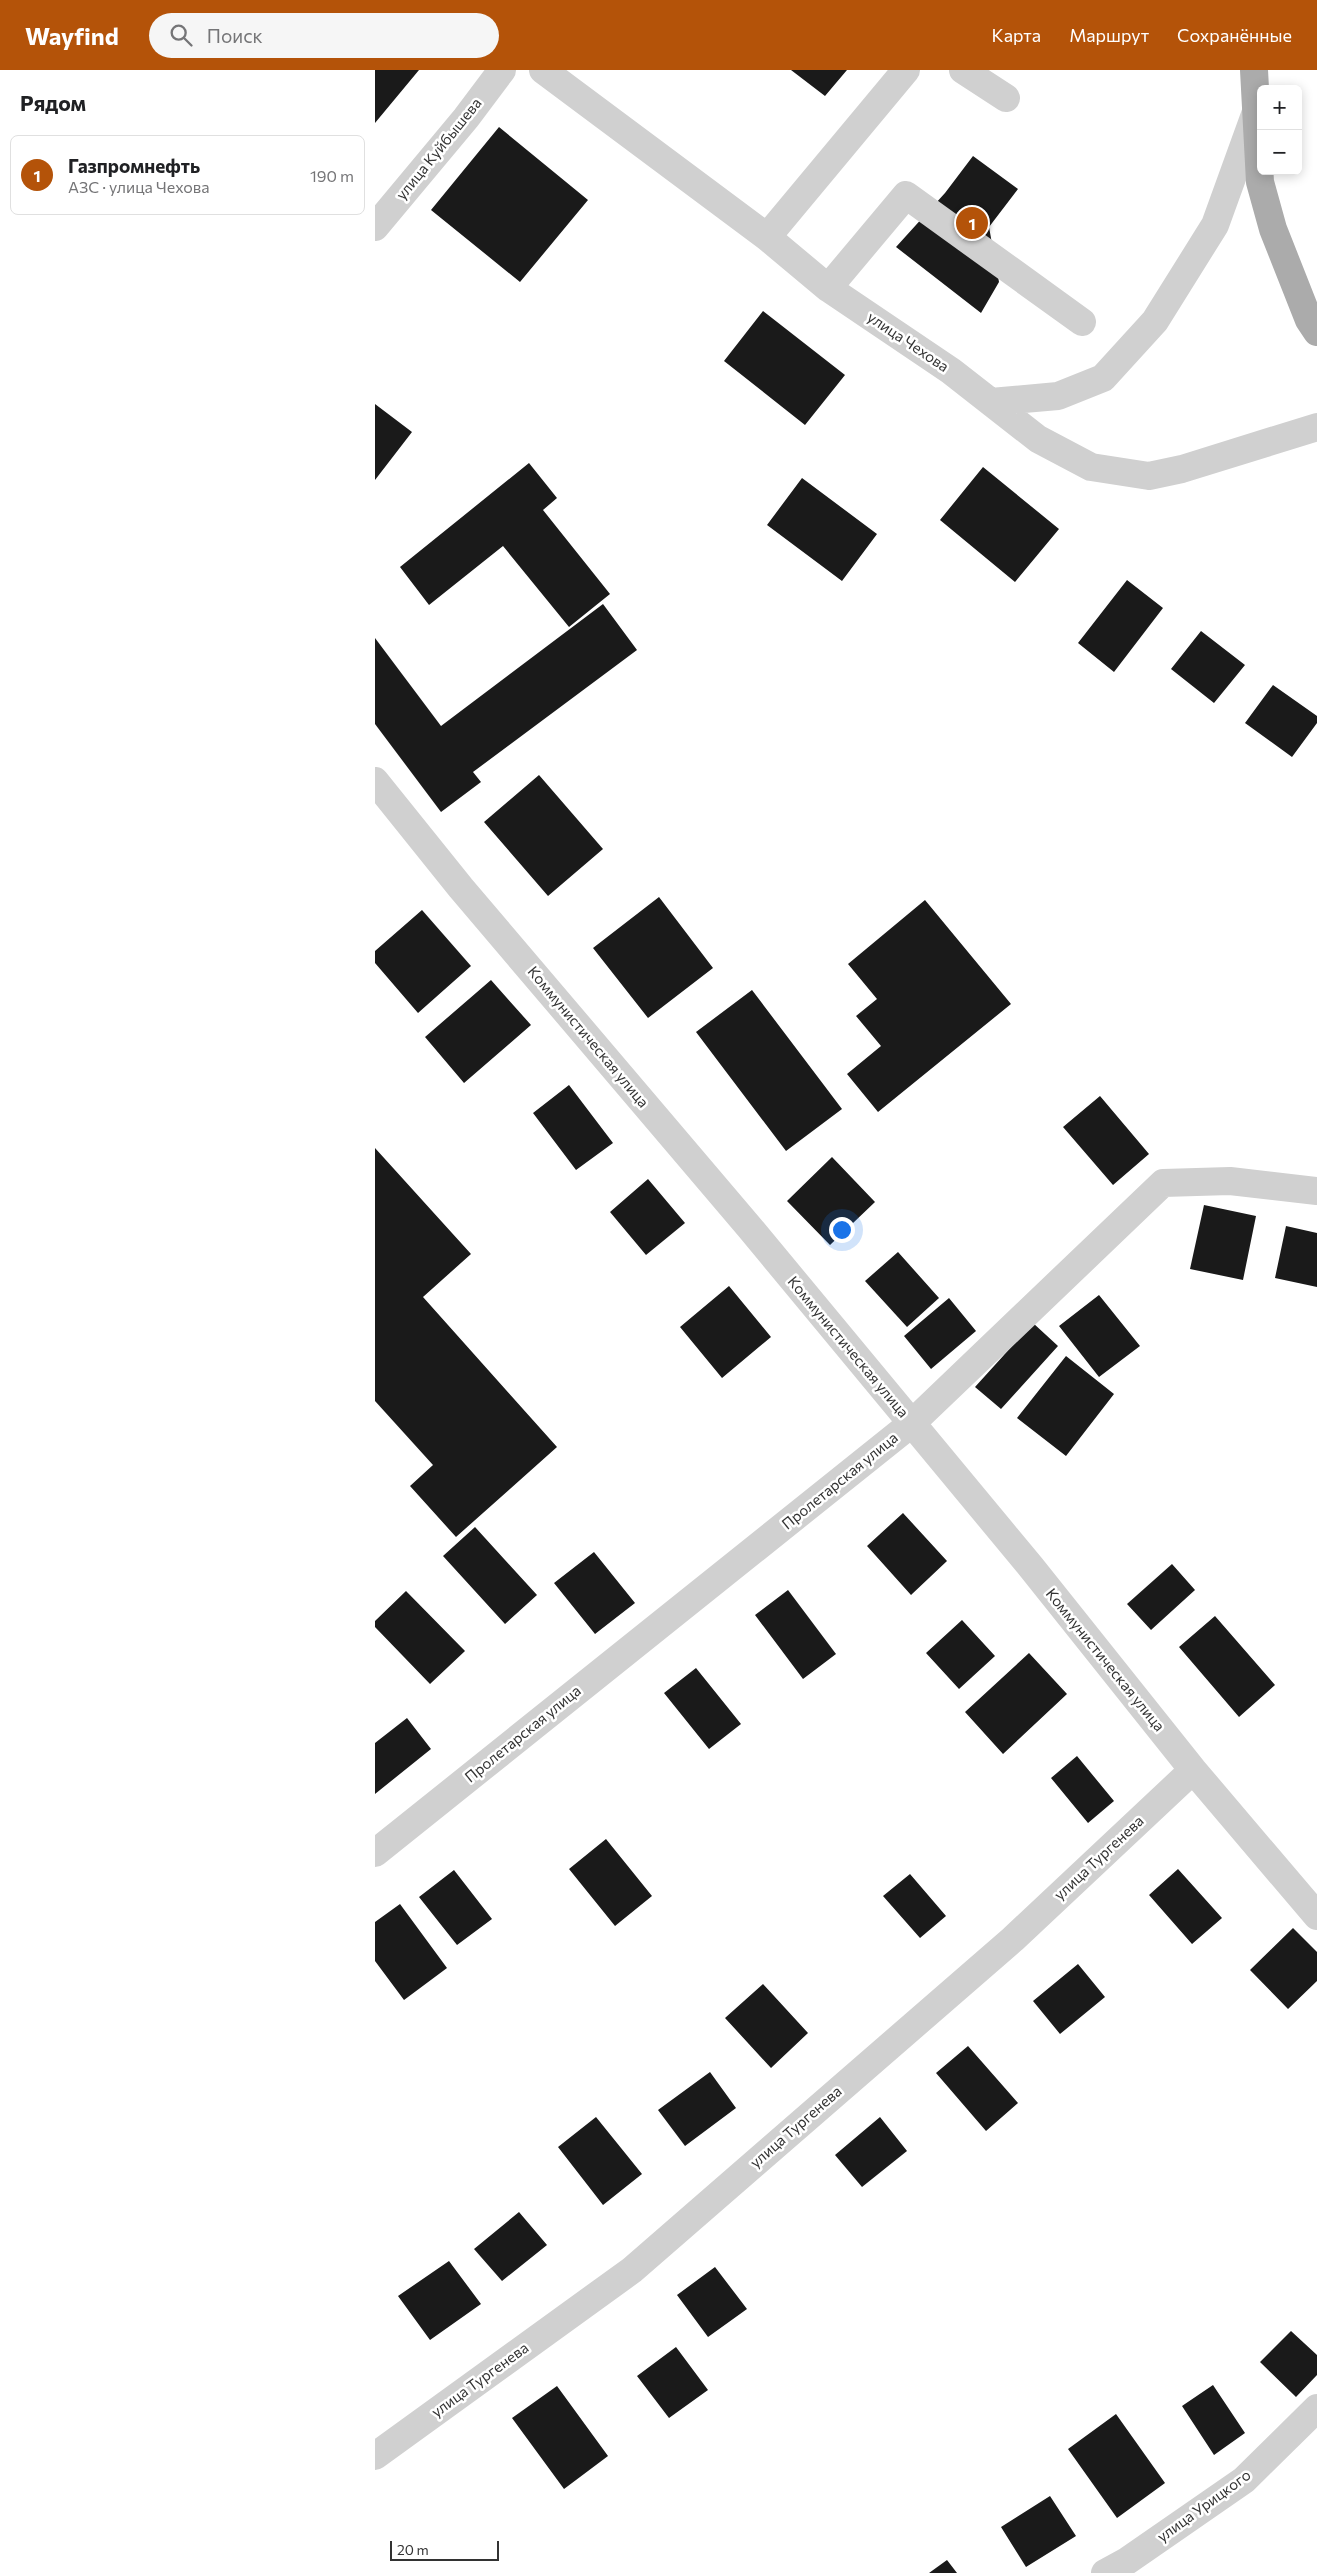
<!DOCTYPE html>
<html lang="ru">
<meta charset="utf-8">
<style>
:root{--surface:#fff;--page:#f6f6f6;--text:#202124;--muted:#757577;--line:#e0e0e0;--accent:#b45309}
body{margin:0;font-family:Commissioner,sans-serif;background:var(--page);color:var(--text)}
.controls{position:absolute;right:15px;top:15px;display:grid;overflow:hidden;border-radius:8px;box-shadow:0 2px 12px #0003}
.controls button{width:45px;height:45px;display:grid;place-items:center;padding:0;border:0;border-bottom:1px solid var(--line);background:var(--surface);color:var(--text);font:25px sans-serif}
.scale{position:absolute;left:15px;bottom:12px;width:109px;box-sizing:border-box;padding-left:5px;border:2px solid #333;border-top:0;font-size:14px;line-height:18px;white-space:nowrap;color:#333;-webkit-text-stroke:4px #fff;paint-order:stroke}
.you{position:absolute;left:466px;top:1159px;width:18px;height:18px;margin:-12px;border:4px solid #fff;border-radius:50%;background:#1a73e8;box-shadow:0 0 0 8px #1a73e833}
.badge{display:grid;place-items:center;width:32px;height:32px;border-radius:50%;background:var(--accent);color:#fff;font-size:16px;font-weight:700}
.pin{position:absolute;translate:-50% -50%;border:2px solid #fff;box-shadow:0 1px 5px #0006}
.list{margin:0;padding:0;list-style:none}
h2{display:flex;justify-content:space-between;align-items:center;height:65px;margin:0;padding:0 20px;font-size:21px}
h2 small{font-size:16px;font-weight:400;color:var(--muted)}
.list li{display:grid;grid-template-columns:32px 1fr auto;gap:15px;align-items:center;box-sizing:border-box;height:80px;margin:0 10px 10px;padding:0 10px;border:1px solid var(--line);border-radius:8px}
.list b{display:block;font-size:19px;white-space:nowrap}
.list p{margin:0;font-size:16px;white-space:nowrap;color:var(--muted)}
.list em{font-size:16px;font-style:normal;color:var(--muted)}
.icon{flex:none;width:28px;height:28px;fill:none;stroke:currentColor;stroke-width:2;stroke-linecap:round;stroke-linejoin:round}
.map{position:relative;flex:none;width:942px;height:2503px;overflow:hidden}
header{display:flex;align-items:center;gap:30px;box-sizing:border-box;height:70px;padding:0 25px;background:var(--accent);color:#fff}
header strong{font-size:24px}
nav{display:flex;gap:28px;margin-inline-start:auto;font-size:18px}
.search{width:350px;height:45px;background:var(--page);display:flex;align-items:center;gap:12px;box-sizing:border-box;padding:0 18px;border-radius:28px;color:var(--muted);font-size:19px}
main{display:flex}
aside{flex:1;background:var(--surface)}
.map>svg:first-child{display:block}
.building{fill:#1a1a1a}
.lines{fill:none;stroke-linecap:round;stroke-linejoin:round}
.minor{stroke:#d0d0d0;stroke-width:28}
.major{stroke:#ababab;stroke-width:28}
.labels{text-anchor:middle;stroke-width:5;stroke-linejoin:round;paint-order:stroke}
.street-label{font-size:15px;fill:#333;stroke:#fff}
</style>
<header>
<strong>Wayfind</strong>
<div class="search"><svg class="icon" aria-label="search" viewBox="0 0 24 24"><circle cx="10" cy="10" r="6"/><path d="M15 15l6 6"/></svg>Поиск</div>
<nav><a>Карта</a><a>Маршрут</a><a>Сохранённые</a></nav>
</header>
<main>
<aside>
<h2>Рядом<small></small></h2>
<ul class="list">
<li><span class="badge">1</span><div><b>Газпромнефть</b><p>АЗС · улица Чехова</p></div><em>190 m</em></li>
</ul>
</aside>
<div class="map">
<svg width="942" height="2503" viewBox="0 0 942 2503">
<rect width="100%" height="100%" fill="#fff"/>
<path class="building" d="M0 0H44L0 53Z
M416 0H472L450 26Z
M124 57 213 130 145 212 56 140Z
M598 86 643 119 614 157 624 212 606 243 521 177 570 123Z
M388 241 470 305 430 355 349 291Z
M0 334 37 362 0 410Z
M154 393 182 428 168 440 235 524 194 557 128 476 54 535 25 497Z
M608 397 684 459 640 512 565 450Z
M427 408 502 464 467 511 392 455Z
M752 510 788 538 739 602 703 573Z
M228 534 262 580 98 702 106 712 66 742 0 654V568L66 656Z
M826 561 870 595 839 633 796 599Z
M898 615 942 646V653L917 687 870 653Z
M164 705 228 779 173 826 109 752Z
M284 827 338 898 273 948 218 878Z
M550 830 636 934 503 1042 472 1004 506 976 481 946 502 929 473 894Z
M47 840 96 896 43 943 0 893V881Z
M116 910 156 955 89 1013 50 967Z
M377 920 467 1039 411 1081 321 962Z
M194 1015 238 1073 201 1100 158 1043Z
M725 1026 774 1084 738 1115 688 1057Z
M0 1078 96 1184 48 1227 182 1377 81 1467 35 1416 58 1395 0 1331Z
M457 1087 500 1132 455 1175 412 1131Z
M273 1109 310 1153 271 1185 235 1142Z
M829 1135 881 1146 868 1210 815 1199Z
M911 1156 942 1163V1217L900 1208Z
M523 1182 564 1228 532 1257 490 1211Z
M354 1216 396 1267 347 1308 305 1257Z
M724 1225 765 1276 724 1307 684 1256Z
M574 1228 601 1261 556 1299 529 1266Z
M658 1253 683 1276 626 1339 600 1317Z
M691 1286 739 1324 691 1386 642 1348Z
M528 1443 572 1491 536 1525 492 1476Z
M100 1457 162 1525 130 1554 68 1486Z
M219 1482 260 1533 220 1564 179 1513Z
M797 1494 820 1520 776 1560 752 1534Z
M413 1520 461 1584 428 1609 380 1545Z
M31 1521 90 1581 55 1614 0 1557V1551Z
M840 1546 900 1615 864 1647 804 1577Z
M587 1550 620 1586 584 1619 551 1583Z
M654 1583 692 1624 628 1684 590 1642Z
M321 1598 366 1654 334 1679 289 1623Z
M32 1648 56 1679 0 1724V1673Z
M702 1686 739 1731 713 1753 676 1708Z
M231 1769 277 1826 240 1856 194 1799Z
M803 1799 847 1848 817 1874 774 1825Z
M79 1800 117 1849 82 1875 44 1827Z
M535 1804 571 1846 545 1868 508 1826Z
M25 1834 72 1898 29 1930 0 1891V1852Z
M918 1858 942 1882V1911L913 1939 875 1900Z
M703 1894 730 1927 685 1964 658 1931Z
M388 1914 433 1963 396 1998 350 1948Z
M593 1976 643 2033 611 2061 561 2003Z
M335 2002 361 2038 310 2076 283 2040Z
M221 2047 267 2104 228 2135 183 2077Z
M505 2047 532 2081 487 2117 460 2085Z
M144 2142 172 2175 127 2211 99 2179Z
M74 2191 106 2234 55 2270 23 2226Z
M340 2197 372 2239 333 2267 302 2225Z
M916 2261 942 2285V2305L921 2327 885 2292Z
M301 2277 333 2320 294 2348 262 2306Z
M838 2315 870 2363 839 2385 807 2336Z
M182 2316 233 2386 189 2419 137 2348Z
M741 2344 790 2413 742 2448 693 2379Z
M675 2426 701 2466 651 2497 626 2457Z
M572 2490 582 2503H554Z"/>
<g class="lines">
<path class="minor" d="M168 0 392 167 453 218 576 301 663 369 716 397 774 406 807 399 942 357
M588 0 631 28
M0 157 91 48 127 0
M392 167 531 0
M453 218 531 125 707 252
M616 332 683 326 728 308 780 251 840 155 882 39
M0 711 86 818 375 1158 656 1497 818 1700 942 1846
M0 1783 536 1354 788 1113 855 1111 942 1121
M0 2386 257 2200 638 1869 818 1700
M730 2503 752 2491 869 2410 942 2338"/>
<path class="major" d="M879 0 885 112 898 159 934 250 942 262"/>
</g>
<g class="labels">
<g class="street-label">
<text transform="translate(64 79) rotate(-51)" y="5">улица Куйбышева</text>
<text transform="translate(533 272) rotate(34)" y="5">улица Чехова</text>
<text transform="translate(213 967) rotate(50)" y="5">Коммунистическая улица</text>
<text transform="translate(473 1277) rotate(50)" y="5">Коммунистическая улица</text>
<text transform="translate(465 1411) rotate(-39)" y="5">Пролетарская улица</text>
<text transform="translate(730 1590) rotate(51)" y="5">Коммунистическая улица</text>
<text transform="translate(148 1664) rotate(-39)" y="5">Пролетарская улица</text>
<text transform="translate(724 1788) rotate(-43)" y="5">улица Тургенева</text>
<text transform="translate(421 2057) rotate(-41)" y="5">улица Тургенева</text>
<text transform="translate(105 2310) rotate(-36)" y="5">улица Тургенева</text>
<text transform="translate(829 2436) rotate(-36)" y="5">улица Урицкого</text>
</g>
</g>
</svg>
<div class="controls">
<button>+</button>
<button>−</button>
</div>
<div class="scale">20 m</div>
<div class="you"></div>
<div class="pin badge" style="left:597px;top:153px">1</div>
</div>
</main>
